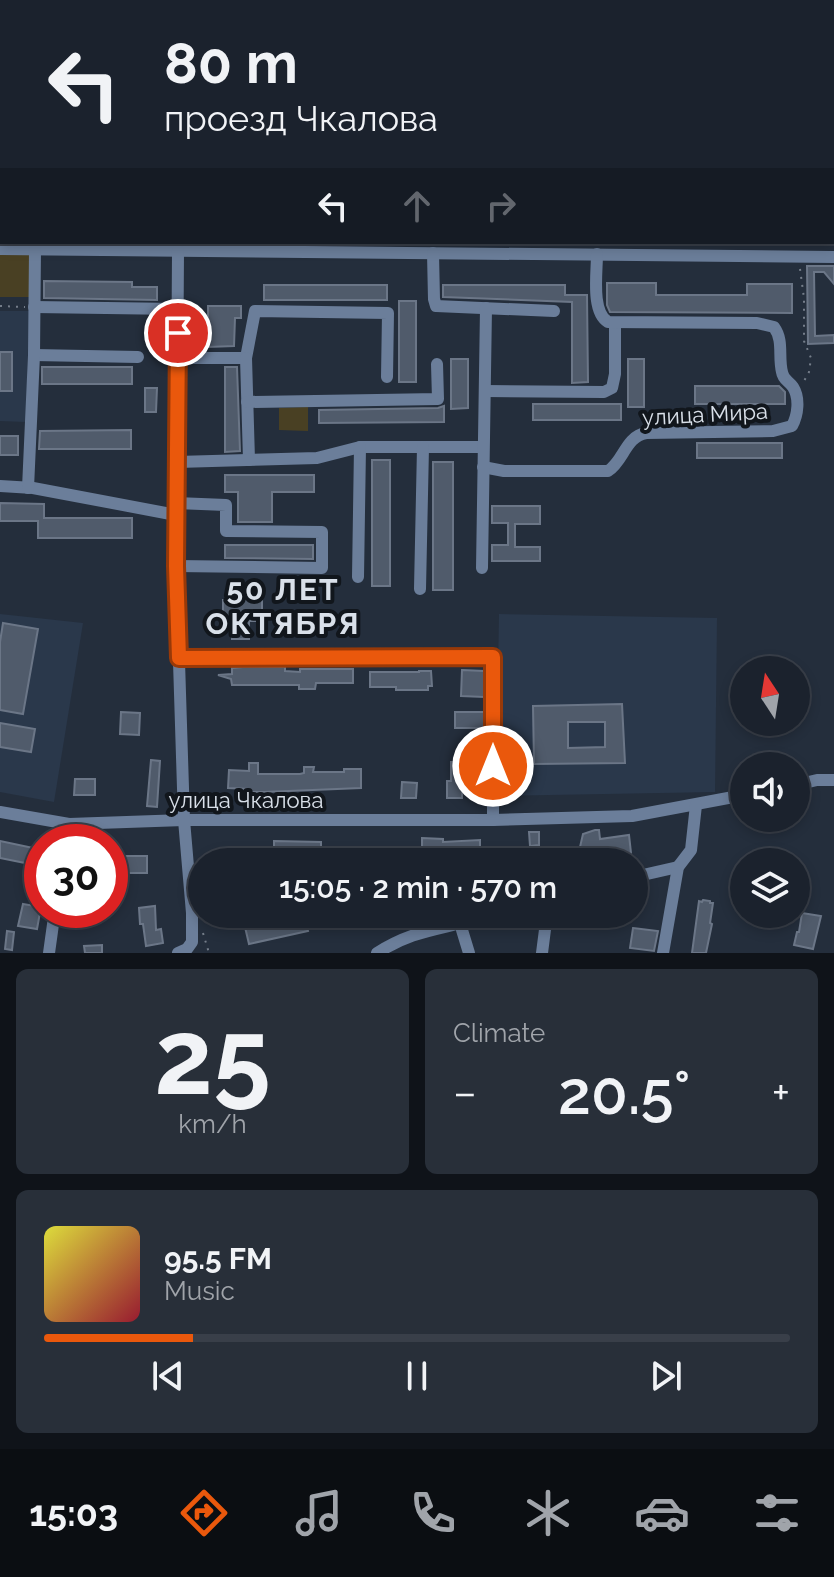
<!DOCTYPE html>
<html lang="en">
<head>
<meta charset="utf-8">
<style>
  :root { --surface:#1b222d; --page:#282f39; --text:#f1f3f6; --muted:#a0a4aa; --line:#393f49; --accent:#ea580c }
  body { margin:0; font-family:Raleway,sans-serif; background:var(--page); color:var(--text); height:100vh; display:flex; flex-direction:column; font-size:30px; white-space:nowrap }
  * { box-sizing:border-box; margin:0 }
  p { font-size:26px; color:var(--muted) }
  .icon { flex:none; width:44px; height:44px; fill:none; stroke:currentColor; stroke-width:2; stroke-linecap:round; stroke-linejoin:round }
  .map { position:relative; height:953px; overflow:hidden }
  .side { display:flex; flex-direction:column; gap:16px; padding:16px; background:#0f1319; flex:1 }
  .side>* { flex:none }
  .top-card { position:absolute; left:0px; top:0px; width:834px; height:244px; box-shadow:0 4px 12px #0003,0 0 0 2px var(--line); background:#1b222d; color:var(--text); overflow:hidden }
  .needle { width:52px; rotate:348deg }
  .buttons { position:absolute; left:730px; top:656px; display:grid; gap:16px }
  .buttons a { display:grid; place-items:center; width:80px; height:80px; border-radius:50%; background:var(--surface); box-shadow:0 4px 12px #0003,0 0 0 2px var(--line); font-size:40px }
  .speed { position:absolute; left:24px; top:824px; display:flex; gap:16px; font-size:40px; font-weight:700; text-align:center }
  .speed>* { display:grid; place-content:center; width:104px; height:104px; border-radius:50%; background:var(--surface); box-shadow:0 4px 12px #0003,0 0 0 2px var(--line); line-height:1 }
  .speed .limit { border:12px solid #d22; background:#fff; color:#111 }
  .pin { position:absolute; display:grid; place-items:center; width:68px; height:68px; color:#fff; margin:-34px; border:4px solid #fff; border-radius:50%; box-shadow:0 2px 8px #0007 }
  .me { position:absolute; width:88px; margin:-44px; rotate:0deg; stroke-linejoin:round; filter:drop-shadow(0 0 6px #0008) }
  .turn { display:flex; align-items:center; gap:28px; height:168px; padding:0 32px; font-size:36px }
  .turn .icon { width:104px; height:104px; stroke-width:2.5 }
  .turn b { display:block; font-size:56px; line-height:68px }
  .lanes { display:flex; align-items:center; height:76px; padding:0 32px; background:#0003; justify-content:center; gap:40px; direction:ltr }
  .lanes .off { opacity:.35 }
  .big { font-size:60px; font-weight:600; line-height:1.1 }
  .side .widget { flex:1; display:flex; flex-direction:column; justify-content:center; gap:12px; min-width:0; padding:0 28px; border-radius:12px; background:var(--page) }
  .side .dial { align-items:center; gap:0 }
  .dial b { font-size:104px; line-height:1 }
  .song { display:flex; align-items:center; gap:24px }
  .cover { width:96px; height:96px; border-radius:12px; background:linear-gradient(135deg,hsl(60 70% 55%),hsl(350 70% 35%)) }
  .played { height:8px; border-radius:4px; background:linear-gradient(90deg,var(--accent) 20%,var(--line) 20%) }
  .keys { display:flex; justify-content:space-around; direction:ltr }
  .heat { display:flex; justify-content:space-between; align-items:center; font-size:44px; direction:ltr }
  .side .tiles { flex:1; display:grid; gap:16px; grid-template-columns:1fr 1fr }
  .widget:last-child { grid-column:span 2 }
  .trip { position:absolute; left:188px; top:848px; width:460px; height:80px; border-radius:40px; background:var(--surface); box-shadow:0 4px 12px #0003,0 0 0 2px var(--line); font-weight:600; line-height:80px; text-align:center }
  .menu { display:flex; height:128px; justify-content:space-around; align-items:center; background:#0b0e12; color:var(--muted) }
  .menu .icon { width:56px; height:56px }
  .menu .active { color:var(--accent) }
  .menu b { font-size:36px; color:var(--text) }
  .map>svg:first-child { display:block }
</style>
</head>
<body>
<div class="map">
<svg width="834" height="953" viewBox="0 0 834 953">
  <rect width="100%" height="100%" fill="#242e3c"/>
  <g fill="#2a384b">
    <path d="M0 311H29L26 422 0 421Z"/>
    <path d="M0 614 83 623 54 802 0 792Z"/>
    <path d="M499 614 717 618 715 792 496 796Z"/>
  </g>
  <g fill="#494023">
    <path d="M0 252H34L33 297H0Z"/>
    <path d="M308 407V431L279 430V408Z"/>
  </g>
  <g fill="#505b6b" stroke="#6b7687" stroke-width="2" fill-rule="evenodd">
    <path d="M807 266H834V284L824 272H814L815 336 834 335V343L808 344Z"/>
    <path d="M44 281 132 282V287H157V300L44 298Z"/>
    <path d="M607 283H656V295H747V284H792V313L610 312 607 305Z"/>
    <rect x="264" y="285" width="123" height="15"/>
    <path d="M443 285H565V295H587L588 382 572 383V302L443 297Z"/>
    <rect x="399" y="301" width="17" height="81"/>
    <path d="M208 306H241V318H235L234 346 208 347Z"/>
    <rect x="0" y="352" width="12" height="39"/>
    <path d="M451 359H468V408L451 409Z"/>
    <rect x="628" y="359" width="16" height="48"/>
    <rect x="42" y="367" width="90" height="17"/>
    <path d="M225 367H237L240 451 225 452Z"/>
    <path d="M695 386H779L785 392V404H695Z"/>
    <path d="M145 388H157L156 412H145Z"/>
    <rect x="533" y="404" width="88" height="16"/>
    <path d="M444 406V422L319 423V410L438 408Z"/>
    <path d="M131 430V449H39L40 431Z"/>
    <rect x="0" y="436" width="18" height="19"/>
    <rect x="697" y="443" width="85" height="15"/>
    <rect x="372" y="460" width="18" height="126"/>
    <rect x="433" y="462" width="20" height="128"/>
    <path d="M225 475H314V492H272V522H238V492H225Z"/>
    <path d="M0 503 44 504V518H132V538H38V521H0Z"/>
    <path d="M492 506H540V524H515V547H540V561H492V545H508V523H492Z"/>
    <path d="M225 545H313V559L225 558Z"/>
    <path d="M223 600H262V621H249V639H232V625H223Z"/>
    <path d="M3 623 38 629 23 714 0 710V642Z"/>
    <path d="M243 667H285V671L300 672V669H353V683H316L315 689H299V685H232L231 679 218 675 232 674V668Z"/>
    <path d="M462 670 484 671V697L461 696Z"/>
    <path d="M419 671H431L432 686H428V690H396V687H370V672H419Z"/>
    <path d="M622 704 625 763 534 764 533 706ZM568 722H605V747L568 748Z"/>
    <path d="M121 712 140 713 139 735 120 734Z"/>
    <rect x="455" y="712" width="29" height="16"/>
    <path d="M0 723 35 729 31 752 0 747Z"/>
    <path d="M151 760 160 761 157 807 147 806Z"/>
    <path d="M451 762H463L462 798H447V781H451Z"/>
    <path d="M249 763H258V774H300L304 773V767H314L313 772H344V769H361V788L264 792H248V789L228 788 229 770 249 771Z"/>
    <path d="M75 779H95V795H74Z"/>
    <path d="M402 782 417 783 416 798H401Z"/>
    <path d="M595 830H599L600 839 629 835 631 853 608 856 607 851 580 854V847L583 834Z"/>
    <path d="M529 832H539V845L530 846Z"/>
    <path d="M422 838 443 839V842L480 840V857L455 858 422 856Z"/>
    <path d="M0 841 38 849 35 865 0 858Z"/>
    <path d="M274 841 321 842V859L274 858Z"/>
    <rect x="112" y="856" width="35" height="17"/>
    <path d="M703 900 710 901V903H713L710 923 712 924 706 953H692L699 901 702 902Z"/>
    <path d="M23 904 41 907 37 929 18 926Z"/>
    <path d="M155 906 156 930 161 929 163 943 146 946 143 924H140L139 908Z"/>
    <path d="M73 910H92V920L74 921Z"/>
    <path d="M802 913 821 916 813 949 794 945 797 932H799Z"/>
    <path d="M304 915 308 931 249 944 245 927Z"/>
    <path d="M633 928 658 931 654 951 630 948Z"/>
    <path d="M7 931 14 932 12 950 5 949Z"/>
    <path d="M102 945V953H85L84 946Z"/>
  </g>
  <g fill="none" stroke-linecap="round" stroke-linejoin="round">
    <g stroke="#757e8a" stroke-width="2" stroke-dasharray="2 6" stroke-linecap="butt">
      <path d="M800 269 804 298V341L811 358 809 372 803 383"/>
      <path d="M0 306 25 307"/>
      <path d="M203 933 209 953"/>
    </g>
    <g stroke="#6b7e9a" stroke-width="12">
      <path d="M0 249 834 257"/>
      <path d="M433 253 434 299 436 306 554 311"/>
      <path d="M34 307 178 309"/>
      <path d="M34 355 138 357"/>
      <path d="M178 358H246L255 311 388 313 387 377"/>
      <path d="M246 358 249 460"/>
      <path d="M485 391 604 392 612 388 615 374V323"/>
      <path d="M247 402 438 399 437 364"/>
      <path d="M177 462 317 458 360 447H483"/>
      <path d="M483 467 504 471H608C624 461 625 437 646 433L773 431 792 426C798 415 800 398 793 387 789 381 783 380 782 372 778 356 784 341 774 327L757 323 608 322C591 312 597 273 597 254"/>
      <path d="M0 486 33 488 176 515"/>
      <path d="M28 488 34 355 35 250"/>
      <path d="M176 566 322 568V532L226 531V505L176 503"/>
      <path d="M482 568 486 308"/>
      <path d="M358 577 360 447"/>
      <path d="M420 589 423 447"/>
      <path d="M179 658 493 657V820"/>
      <path d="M796 785 817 780H834"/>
      <path d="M0 812 69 824 184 820H493L632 816 744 795"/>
      <path d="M66 842 69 824"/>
      <path d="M634 877 678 867"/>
      <path d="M49 953 55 910"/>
      <path d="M178 953 187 949 192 942V913L184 820 176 566 178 251"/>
      <path d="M377 953C407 934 428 931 461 923"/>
      <path d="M469 953 462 930 461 923 480 914"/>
      <path d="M542 953 547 914"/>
      <path d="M663 953 678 867 691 850 696 805"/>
    </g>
  </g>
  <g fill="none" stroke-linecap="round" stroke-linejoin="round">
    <defs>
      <path id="route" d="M178 333 176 566 179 658 493 657V766"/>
    </defs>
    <use href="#route" stroke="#983908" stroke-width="20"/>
    <use href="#route" stroke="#ea580c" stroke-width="14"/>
  </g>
  <g text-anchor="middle" stroke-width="8" stroke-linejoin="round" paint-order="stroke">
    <g font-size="22" fill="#d9e0e9" stroke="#11161c">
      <text transform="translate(705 414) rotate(-3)" y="8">улица Мира</text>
      <text x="246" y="808">улица Чкалова</text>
    </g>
    <g font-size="30" font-weight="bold" letter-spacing="2" fill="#d9e0e9" stroke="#11161c">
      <text x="283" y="600">50 ЛЕТ<tspan x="283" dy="34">ОКТЯБРЯ</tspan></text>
    </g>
  </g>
</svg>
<div class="buttons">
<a><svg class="needle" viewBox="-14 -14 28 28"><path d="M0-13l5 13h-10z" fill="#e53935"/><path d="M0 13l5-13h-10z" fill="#a0a4aa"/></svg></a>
<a><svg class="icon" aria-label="sound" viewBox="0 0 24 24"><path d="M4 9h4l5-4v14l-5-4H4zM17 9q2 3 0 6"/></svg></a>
<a><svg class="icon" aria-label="layers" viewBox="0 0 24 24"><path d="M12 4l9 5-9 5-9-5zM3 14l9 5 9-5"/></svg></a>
</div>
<div class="speed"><div class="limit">30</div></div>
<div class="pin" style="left:178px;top:333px;background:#d93025"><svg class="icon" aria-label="arrive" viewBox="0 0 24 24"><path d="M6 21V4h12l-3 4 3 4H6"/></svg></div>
<svg class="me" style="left:493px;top:766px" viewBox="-20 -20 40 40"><circle r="17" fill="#ea580c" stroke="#fff" stroke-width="3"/><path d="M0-11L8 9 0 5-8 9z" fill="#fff"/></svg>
<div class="trip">15:05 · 2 min · 570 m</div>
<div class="top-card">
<div class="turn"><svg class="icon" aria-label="left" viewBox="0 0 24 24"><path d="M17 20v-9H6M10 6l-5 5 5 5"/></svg><div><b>80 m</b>проезд Чкалова</div></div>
<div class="lanes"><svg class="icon" aria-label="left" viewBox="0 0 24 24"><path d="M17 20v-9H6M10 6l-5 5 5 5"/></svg><svg class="icon off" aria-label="ahead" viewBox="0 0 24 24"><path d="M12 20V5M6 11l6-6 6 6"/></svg><svg class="icon off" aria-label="right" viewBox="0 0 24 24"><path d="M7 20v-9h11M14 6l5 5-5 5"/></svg></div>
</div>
</div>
<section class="side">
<div class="tiles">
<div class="widget dial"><b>25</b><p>km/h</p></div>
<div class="widget"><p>Climate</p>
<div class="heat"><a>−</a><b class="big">20.5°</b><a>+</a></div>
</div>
<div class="widget">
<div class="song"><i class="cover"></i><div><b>95.5 FM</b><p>Music</p></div></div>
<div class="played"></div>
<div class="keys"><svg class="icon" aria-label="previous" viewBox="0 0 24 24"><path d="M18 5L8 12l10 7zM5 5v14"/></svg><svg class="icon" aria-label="pause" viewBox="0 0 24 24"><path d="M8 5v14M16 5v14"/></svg><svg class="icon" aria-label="next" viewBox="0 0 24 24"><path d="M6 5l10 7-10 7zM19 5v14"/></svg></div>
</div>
</div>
</section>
<nav class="menu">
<b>15:03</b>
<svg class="icon active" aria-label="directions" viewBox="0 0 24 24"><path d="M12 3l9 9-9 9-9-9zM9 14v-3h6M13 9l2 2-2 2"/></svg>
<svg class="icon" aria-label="music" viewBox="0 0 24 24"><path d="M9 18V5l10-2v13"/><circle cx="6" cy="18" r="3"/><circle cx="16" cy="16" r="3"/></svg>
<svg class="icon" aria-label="phone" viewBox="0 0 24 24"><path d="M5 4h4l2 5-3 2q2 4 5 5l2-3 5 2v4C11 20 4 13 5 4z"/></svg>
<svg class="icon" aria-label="climate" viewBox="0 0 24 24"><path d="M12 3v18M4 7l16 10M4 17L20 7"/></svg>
<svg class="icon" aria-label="car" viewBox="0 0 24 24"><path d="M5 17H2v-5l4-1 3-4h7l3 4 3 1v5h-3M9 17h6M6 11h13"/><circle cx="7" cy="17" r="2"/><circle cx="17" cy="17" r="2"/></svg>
<svg class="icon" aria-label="filters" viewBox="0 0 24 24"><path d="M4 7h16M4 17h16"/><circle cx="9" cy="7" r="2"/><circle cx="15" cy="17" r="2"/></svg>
</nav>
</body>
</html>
